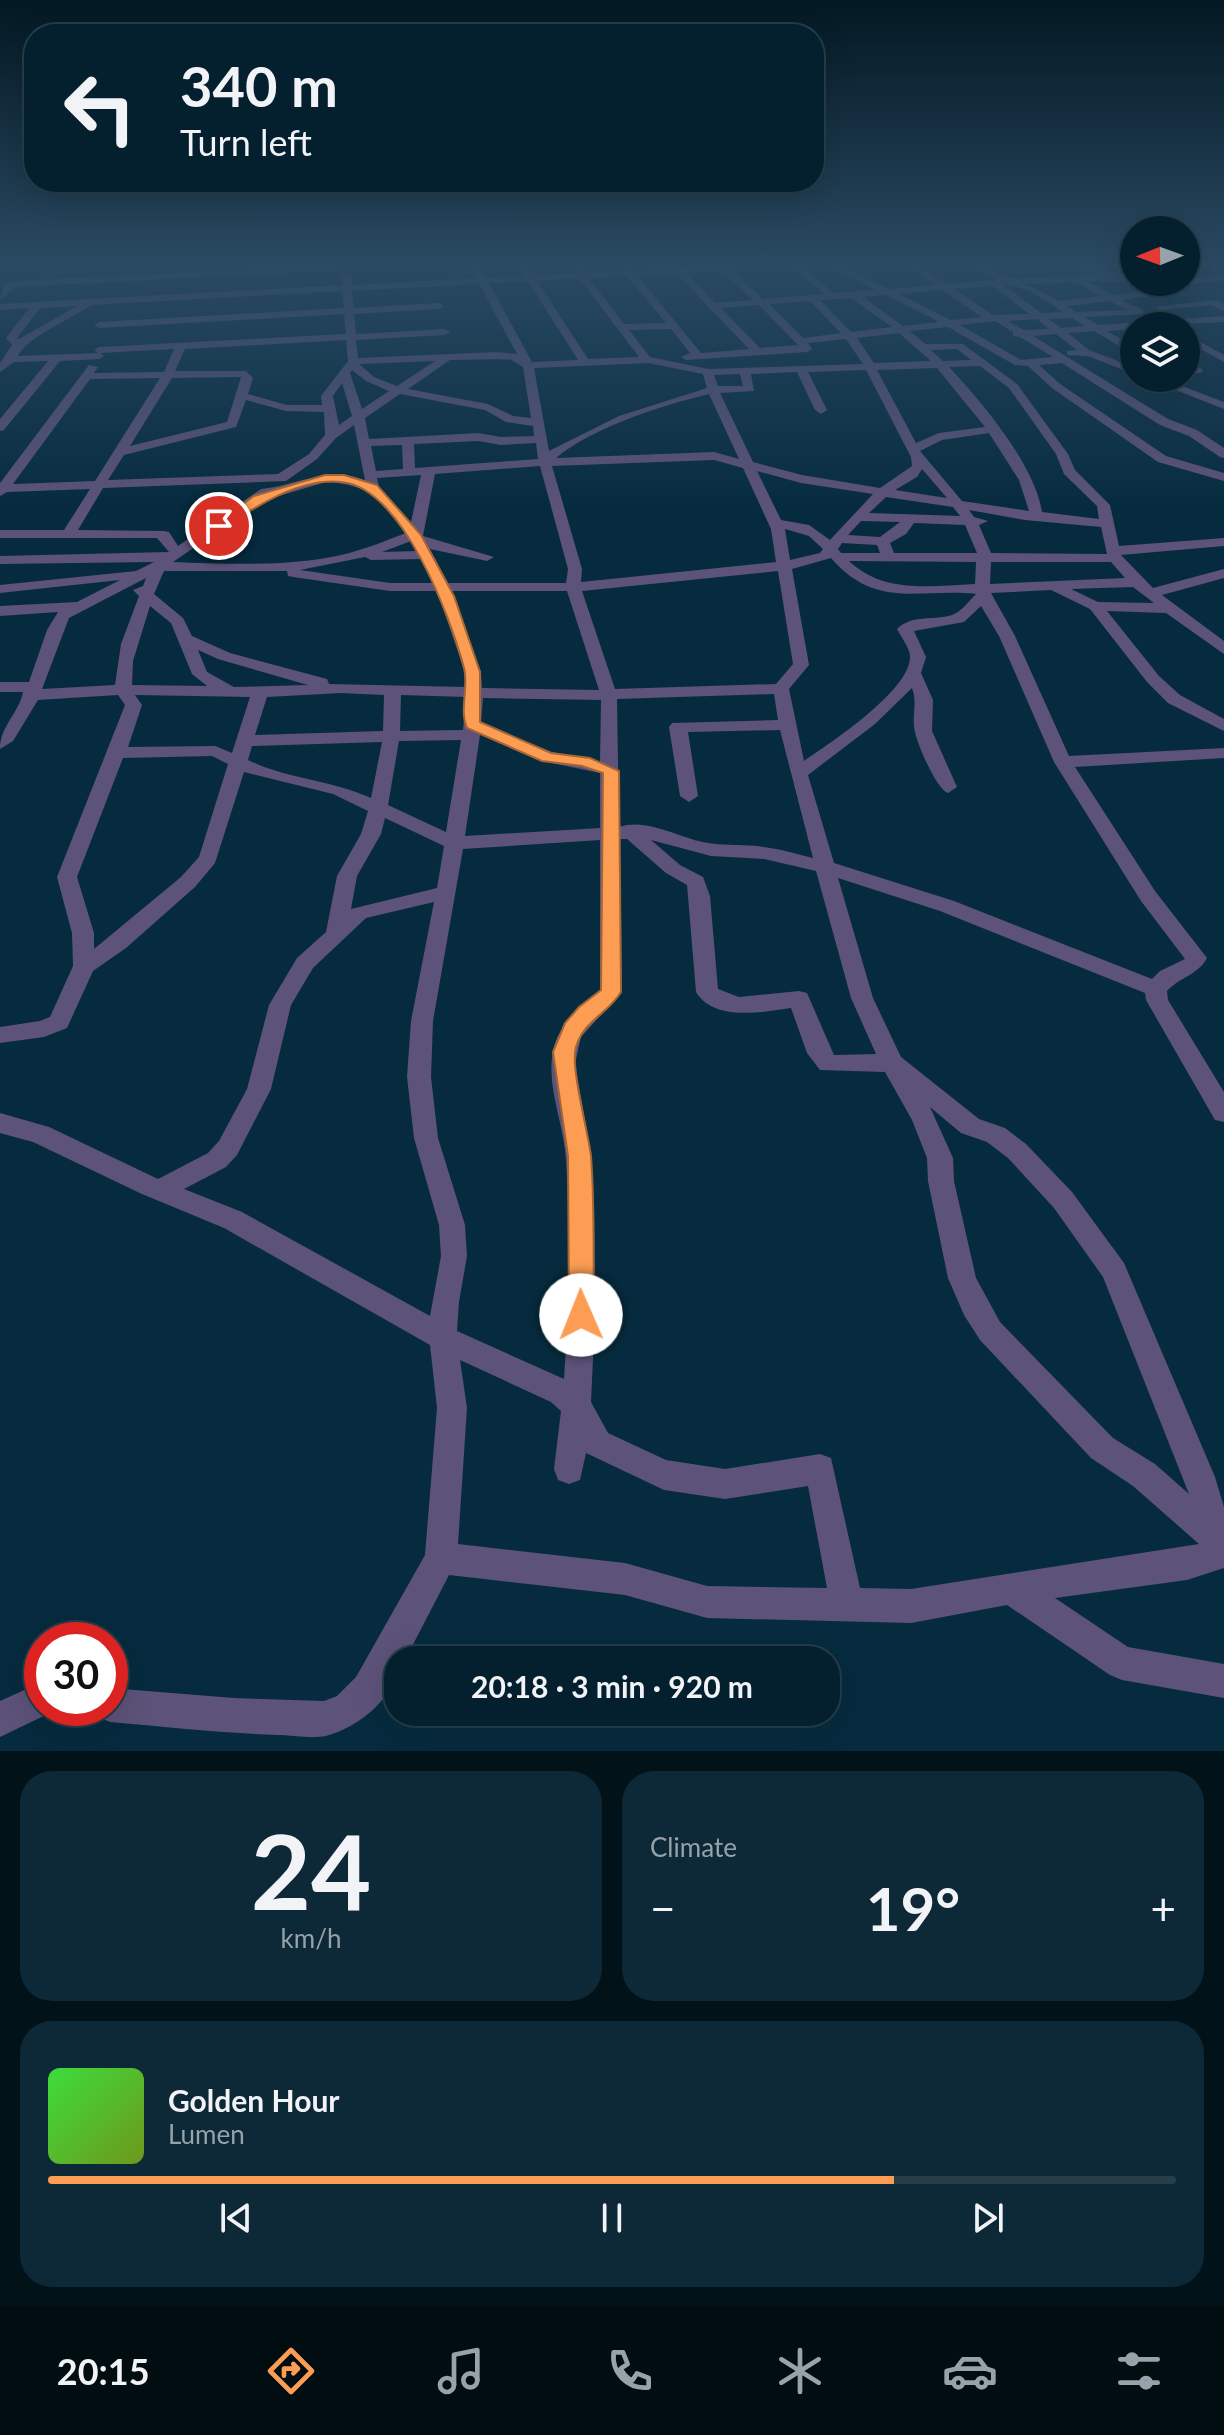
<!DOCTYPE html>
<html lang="en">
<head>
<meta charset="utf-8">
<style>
  :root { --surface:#04202e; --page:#0d2836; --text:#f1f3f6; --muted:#97a3aa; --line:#253e4a; --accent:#fc9d53 }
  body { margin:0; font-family:Lato,sans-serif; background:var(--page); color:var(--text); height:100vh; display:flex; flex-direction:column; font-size:30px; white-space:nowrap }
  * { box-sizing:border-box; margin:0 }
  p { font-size:26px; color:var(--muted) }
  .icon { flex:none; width:44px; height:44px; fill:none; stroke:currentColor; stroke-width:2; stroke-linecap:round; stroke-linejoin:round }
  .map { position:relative; height:1751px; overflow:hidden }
  .details { display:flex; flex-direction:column; gap:20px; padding:20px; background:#021219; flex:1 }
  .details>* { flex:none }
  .hud { position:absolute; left:24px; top:24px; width:800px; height:168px; border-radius:32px; box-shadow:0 8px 32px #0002,0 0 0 2px var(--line); background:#04202e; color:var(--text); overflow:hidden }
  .needle { width:52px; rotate:269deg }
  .controls { position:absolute; left:1120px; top:216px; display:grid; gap:16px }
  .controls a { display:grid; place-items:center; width:80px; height:80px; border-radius:50%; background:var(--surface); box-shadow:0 8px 32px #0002,0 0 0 2px var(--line); font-size:40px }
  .speed { position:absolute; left:24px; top:1622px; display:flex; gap:16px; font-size:40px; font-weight:700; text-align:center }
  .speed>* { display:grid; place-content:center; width:104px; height:104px; border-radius:50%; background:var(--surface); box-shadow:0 8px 32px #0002,0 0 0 2px var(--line); line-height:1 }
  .speed .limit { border:12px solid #d22; background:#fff; color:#111 }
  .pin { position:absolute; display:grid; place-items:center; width:68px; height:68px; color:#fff; margin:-34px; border:4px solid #fff; border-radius:50%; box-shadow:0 2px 8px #0007 }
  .me { position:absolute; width:88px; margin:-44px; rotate:359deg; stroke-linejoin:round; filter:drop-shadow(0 0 6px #0008) }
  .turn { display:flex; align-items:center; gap:28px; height:168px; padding:0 24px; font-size:36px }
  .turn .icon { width:104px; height:104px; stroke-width:2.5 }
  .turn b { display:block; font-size:56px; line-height:68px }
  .big { font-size:60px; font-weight:700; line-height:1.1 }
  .details .tile { flex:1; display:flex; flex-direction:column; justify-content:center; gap:12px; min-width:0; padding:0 28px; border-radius:32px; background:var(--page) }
  .details .dial { align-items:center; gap:0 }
  .dial b { font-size:104px; line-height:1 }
  .song { display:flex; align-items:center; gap:24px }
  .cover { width:96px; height:96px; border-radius:12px; background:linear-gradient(135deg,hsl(120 70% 55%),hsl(80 70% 35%)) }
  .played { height:8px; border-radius:4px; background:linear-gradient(90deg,var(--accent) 75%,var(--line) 75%) }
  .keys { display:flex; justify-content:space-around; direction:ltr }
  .heat { display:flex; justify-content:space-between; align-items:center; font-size:44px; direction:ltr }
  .details .tiles { flex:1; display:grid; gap:20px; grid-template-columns:1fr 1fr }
  .tile:last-child { grid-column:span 2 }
  .trip { position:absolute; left:384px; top:1646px; width:456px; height:80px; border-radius:32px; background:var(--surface); box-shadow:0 8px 32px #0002,0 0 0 2px var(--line); font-weight:700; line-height:80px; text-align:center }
  .tabs { display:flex; height:128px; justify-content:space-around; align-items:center; background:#020d12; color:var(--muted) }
  .tabs .icon { width:56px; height:56px }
  .tabs .selected { color:var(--accent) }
  .tabs b { font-size:36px; color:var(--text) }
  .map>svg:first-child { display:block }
</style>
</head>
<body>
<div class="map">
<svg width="1224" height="1751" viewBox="0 0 1224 1751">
  <rect width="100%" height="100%" fill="#062b3e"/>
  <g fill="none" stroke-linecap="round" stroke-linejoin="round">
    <g fill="#5d5279" fill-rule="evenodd">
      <path d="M0 263H19L0 266Z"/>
      <path d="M368 263H418L413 266 15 287 0 301 4 284 15 281Z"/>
      <path d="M469 263H477L486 278 525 276 517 263H525L534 275 575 273 572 269 577 266 585 273 624 271 620 266 625 263 633 270 671 268 668 265 671 263 681 268 717 266 715 263 727 265 835 263 889 289 935 285 904 263H914L946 284 999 280 963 263H974L1014 279 1100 275 1057 263C1081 262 1122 271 1138 282L1087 281 1113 295 1153 290 1157 288 1151 285 1157 282H1186V279L1224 274V280L1173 286 1158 295 1122 300 1143 310V314L1085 317 1098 325 1224 316V322L1134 326V329L1107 331 1134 347 1131 353 1094 331 1068 333 1089 350 1134 367V374L1088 356 1067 355V351L1077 350 1056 334 1033 336 1168 419 1197 430 1224 448V458L1220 457 1189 436 1160 425 1062 363 1039 365 1060 384 1166 456 1224 473V481L1158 462 1052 388 1028 366 1015 365 948 327 910 331 925 344H963L1017 384 1068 454 1075 470 1110 505 1119 546 1224 538V546L1121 555 1153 588 1224 569V578L1162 595 1224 641V654L1166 613 1107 611 1159 676 1180 695 1224 719V731L1168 703 1147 682 1090 609 1051 590 991 593 1015 636 1069 756 1224 748V758L1075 767 1155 891 1207 958C1198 975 1180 977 1167 991L1168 1000 1224 1092V1122L1215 1120 1146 1000 1145 993 940 911 838 878 873 998 901 1057 979 1119 1005 1128 1026 1144 1072 1192 1124 1263 1215 1477 1224 1507V1568L1187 1580 1055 1598 1128 1647 1224 1664V1698L1122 1680 1110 1675 1007 1605 911 1623 707 1618 625 1595 449 1575 405 1660H398C398 1697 359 1727 326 1736 312 1739 292 1735 277 1735 221 1733 166 1727 110 1722L98 1717 94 1708H110V1688L234 1698 324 1701 337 1696 356 1677 425 1555 437 1408 430 1345 224 1228 142 1194 33 1142 0 1133V1113L49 1127 158 1179 208 1153 219 1141 247 1089 269 1005 297 958 326 932 337 876 361 834 368 811 333 794 244 772 215 863 195 887 126 948 93 971 67 1028 44 1037 0 1043V1027L40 1021 50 1017 73 966 72 933 57 877 125 705 118 695 38 700 13 741 0 749C0 726 19 713 23 692H0V682H29L47 630 58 612 0 616V606L77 602 120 580 0 593V585L136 571 154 562 0 564V556L169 552 157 538H0V530H64L90 489 7 492 0 496V483L89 365 98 367 94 373 164 372 174 349 100 353 104 356 99 359 60 361 4 430 0 431V419L48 361 14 362 0 372V363L12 345 6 338 29 308 0 310V304L342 285V277L347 274 352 277V285L477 278ZM826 265 876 290 834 293 802 267ZM792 267 824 294 763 299 732 270ZM722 271 753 300 715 303 686 273ZM676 273 749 349 701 353 637 275ZM627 276 666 323 624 324 589 278ZM579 278 639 357 588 359 537 281ZM528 281 578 360 532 362 489 283ZM1075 282 1101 296 1059 301 1026 284ZM479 284 517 354 496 352 358 358 356 340 445 335 450 332 445 329 356 334 354 314 439 309 444 306 439 303 354 308 352 291ZM1004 285C1025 284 1047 302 1063 312L1041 313ZM993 286 1029 314 993 315 954 289ZM942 290 982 317 951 320 899 294ZM342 291 344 308 99 322 94 325 99 328 344 314 346 334 99 347 94 350 98 353 18 356C26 337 72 319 91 305ZM886 295 934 319 939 322 903 326 863 297ZM851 298 892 327 851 332 820 300ZM810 301 811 302 841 333 803 338 769 304ZM1110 301 1127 310 1076 312 1067 306ZM759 305 798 345 760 348 721 308ZM77 306 19 339 17 338 40 308ZM1072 318 1085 326 1061 328 1049 319ZM1037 319 1049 329 1024 330 1008 321ZM995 321 1013 332V336L1020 337 1053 357 1021 360 960 325ZM671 329 690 353 681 357 686 360 807 352 812 349 808 343 846 339 863 364 708 369 650 357 629 330ZM899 333 931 361 874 363 857 338ZM346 340 348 361 321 396 322 405H287L248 394 253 378 246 371H175L185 349ZM957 349 971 360 943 361 931 350ZM510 359 523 367 531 418 513 416 488 404 408 389 450 360ZM435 361 397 386 374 377 359 364ZM648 363 703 374 707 388 619 416 549 451 534 368ZM980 366 1009 388 1056 454 1064 474 1097 506 1099 519 1042 512C1035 465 982 402 949 367ZM937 368 985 427 939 433 916 443 877 370ZM352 370 366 381 389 391 362 409 350 373ZM866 370 911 457 912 466 880 488 802 475 753 462 720 393 754 391 751 374 797 372 815 410 821 414 827 410 808 372ZM740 374 743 386H718L714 375ZM241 377 227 422 130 446 172 378ZM160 378 95 481 13 484 90 379ZM342 383 352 416 339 425 333 396ZM400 394 485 410 506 422 533 426 534 436 501 437 478 433 369 439 365 418ZM709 394 739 459 714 452 556 458C593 427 663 405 709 394ZM246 400 286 411 324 412 325 435 309 454 278 474 108 480 124 455 236 427ZM354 425 365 480C330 465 294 486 261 489L178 546 169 532 164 531 78 530 103 488 286 481 317 459 336 438ZM989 433 1019 480 1029 511 962 501 920 451 942 440ZM478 441 501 445 536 443 538 459 415 468 414 444ZM402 445 403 469 376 471 371 446ZM714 460 743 468 771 529 776 562 581 582 582 569 552 466ZM540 466 568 569 566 583H448L430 549 487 561 494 557 423 536 435 474ZM922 469 947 498 895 490 917 477ZM757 471 801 483 873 494 830 540 809 525 781 520ZM421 475 411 522 379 487 377 478ZM326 482C374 485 376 499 406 533 385 541 363 550 341 555 287 567 228 564 173 562L262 501ZM886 497 953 507 960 516 869 513ZM969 510 1025 520 1101 527 1107 554 991 553 979 525 988 521 974 517ZM861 521 900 522 880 537 848 535ZM914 523 965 525 977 553H894L890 543 906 534ZM785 529 809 536 823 549 820 553 790 560ZM411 541 417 551 382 552ZM842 543 877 545 880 553H841L838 549ZM365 557 371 560 422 559 433 583H390L300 570ZM831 558C876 610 919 588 976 594 969 601 961 612 952 615 933 621 912 614 897 629 901 637 910 648 910 657 910 691 830 743 804 761L789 689 809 665 792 569ZM849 561 976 562 975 584C930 586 884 594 849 561ZM991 562H1111L1125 578 990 584ZM164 571H287L288 576 293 577 390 591H437L465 672 466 687 329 684 327 679 230 653 192 636 183 618 154 594ZM778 571 793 664 776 684 615 689 582 591ZM146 578 143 586 133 590 139 596 121 644 115 685 42 689 69 618ZM1133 587 1154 603 1098 602 1071 589ZM452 591H567L599 690 482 688 481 672ZM150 606 171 623 192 674 207 686 132 685 133 661ZM981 606 999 636 1054 762 1141 901 1185 959 1160 971 1152 979 954 901 834 863 808 775 875 724 912 688C918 704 911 716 915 732 917 744 937 790 948 793L957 787 932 731 933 700 921 673 926 657 914 631 964 622ZM198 650 218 659 308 685 234 687 207 672ZM341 693 384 695 383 731 255 735 267 697ZM774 694 778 720 672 723 669 727 680 796 689 802 698 796 688 732 780 730 813 858C797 854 780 849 764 847 746 844 727 846 708 843 681 839 647 817 619 827L617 699ZM135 695 250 697 232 753 215 746 128 747 142 705ZM401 695 466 697 463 730 400 731ZM483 698 601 700 600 762 552 752 481 723ZM480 735 542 761 600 773V828L465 836ZM461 740 446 832 388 805 399 741ZM382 742 371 798C331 780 286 779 248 760L252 746ZM212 756 228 764 199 857 181 877 94 949V933L77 877 123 758ZM385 818 444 846 437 888 351 909 357 876 381 834ZM620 839H627L666 873 687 885 696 992C714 1022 763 1012 791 1008L807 1053 820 1070 885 1072 912 1120 927 1158 928 1181 948 1278 964 1315 980 1340 1091 1458 1133 1486 1199 1544 911 1589 860 1588 831 1458 820 1454 725 1469 666 1460 608 1433 591 1402 595 1315 594 1199 590 1147 575 1064 581 1037 622 992ZM600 840V990C582 1010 558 1023 553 1051 546 1087 564 1124 566 1160 571 1233 569 1306 564 1379L457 1331 459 1302 467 1256 465 1225 438 1138 431 1077 433 1021 463 849ZM651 840 711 856 764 859 816 871 851 998 876 1054 834 1055 807 993 799 991 739 997 718 989 710 896 703 877 680 865ZM434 902 411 1021 407 1077 414 1138 439 1225 441 1256 430 1316 242 1212 184 1189 226 1167 237 1155 271 1089 291 1005 313 968 366 918ZM930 1107 961 1133 987 1142 1008 1158 1054 1208 1103 1277 1189 1494 1155 1464 1113 1438 1000 1322 976 1278 954 1181 953 1158ZM460 1360 551 1402 561 1411 554 1469 558 1480 569 1484 580 1480 586 1453 664 1490 725 1499 808 1486 827 1588 707 1586 625 1563 458 1544 467 1408Z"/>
      <path d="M1215 300 1224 304V311L1211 305 1160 310 1155 307Z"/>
      <path d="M1186 334 1224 355V362L1186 341Z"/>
      <path d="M1198 367 1203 370 1202 372 1186 376V370Z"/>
      <path d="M1145 378H1161L1224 402V409Z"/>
      <path d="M42 1682V1708H56L54 1711 0 1737V1701Z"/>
    </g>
  </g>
  <linearGradient id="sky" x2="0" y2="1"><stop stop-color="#031822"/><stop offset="0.52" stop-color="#2a4a63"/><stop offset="1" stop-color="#2a4a63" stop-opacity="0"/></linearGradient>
  <rect width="1224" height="508" fill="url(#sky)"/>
  <path fill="#fc9d53" stroke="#a46636" stroke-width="2" d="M325 475H344L377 485 421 535 454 596 480 672V722L551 753 590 758 619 771 621 992C608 1014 584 1020 576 1047 570 1067 588 1131 591 1156 595 1208 593 1263 594 1315L590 1323 581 1327 572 1323 569 1315 568 1156 553 1052 565 1023 579 1007 601 990 603 773 582 766 542 761 467 728C459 710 469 687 464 668 450 616 402 487 341 482 300 478 255 506 223 529L213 526 254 496Z"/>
</svg>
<div class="controls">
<a><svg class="needle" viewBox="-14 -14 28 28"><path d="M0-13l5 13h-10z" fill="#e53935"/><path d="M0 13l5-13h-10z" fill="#97a3aa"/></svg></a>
<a><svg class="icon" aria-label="layers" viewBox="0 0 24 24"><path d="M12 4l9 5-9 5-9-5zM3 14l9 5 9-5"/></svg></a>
</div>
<div class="speed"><div class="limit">30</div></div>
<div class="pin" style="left:219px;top:526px;background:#d93025"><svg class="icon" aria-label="arrive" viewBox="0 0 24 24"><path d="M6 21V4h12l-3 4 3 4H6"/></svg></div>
<svg class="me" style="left:581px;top:1315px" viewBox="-20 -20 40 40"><circle r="19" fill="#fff"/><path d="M0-13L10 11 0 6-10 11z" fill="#fc9d53"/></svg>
<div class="trip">20:18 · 3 min · 920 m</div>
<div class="hud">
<div class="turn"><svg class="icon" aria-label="left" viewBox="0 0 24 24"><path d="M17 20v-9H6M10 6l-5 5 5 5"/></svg><div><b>340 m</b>Turn left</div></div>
</div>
</div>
<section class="details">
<div class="tiles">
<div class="tile dial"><b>24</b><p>km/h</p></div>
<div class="tile"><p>Climate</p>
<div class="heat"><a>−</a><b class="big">19°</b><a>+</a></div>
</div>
<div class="tile">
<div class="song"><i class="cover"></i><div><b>Golden Hour</b><p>Lumen</p></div></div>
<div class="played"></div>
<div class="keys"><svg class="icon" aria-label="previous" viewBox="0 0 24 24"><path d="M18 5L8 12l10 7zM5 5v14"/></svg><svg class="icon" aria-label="pause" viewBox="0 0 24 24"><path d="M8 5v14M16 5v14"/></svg><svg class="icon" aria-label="next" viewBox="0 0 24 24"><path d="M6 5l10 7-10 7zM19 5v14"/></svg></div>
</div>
</div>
</section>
<nav class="tabs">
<b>20:15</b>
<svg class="icon selected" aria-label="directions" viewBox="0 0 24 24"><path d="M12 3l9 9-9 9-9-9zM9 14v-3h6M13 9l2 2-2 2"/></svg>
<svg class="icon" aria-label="music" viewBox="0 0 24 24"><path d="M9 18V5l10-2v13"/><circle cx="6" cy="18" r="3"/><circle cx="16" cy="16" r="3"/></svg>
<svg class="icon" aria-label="phone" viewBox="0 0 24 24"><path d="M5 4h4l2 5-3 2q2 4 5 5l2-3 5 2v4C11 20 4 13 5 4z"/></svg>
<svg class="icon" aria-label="climate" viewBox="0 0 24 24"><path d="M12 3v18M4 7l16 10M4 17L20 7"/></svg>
<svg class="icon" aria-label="car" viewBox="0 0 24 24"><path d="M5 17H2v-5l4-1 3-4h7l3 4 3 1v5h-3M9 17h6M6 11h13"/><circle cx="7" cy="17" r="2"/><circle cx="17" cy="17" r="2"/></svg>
<svg class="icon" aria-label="filters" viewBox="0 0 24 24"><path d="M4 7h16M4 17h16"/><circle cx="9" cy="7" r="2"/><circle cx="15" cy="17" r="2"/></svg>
</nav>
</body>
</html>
